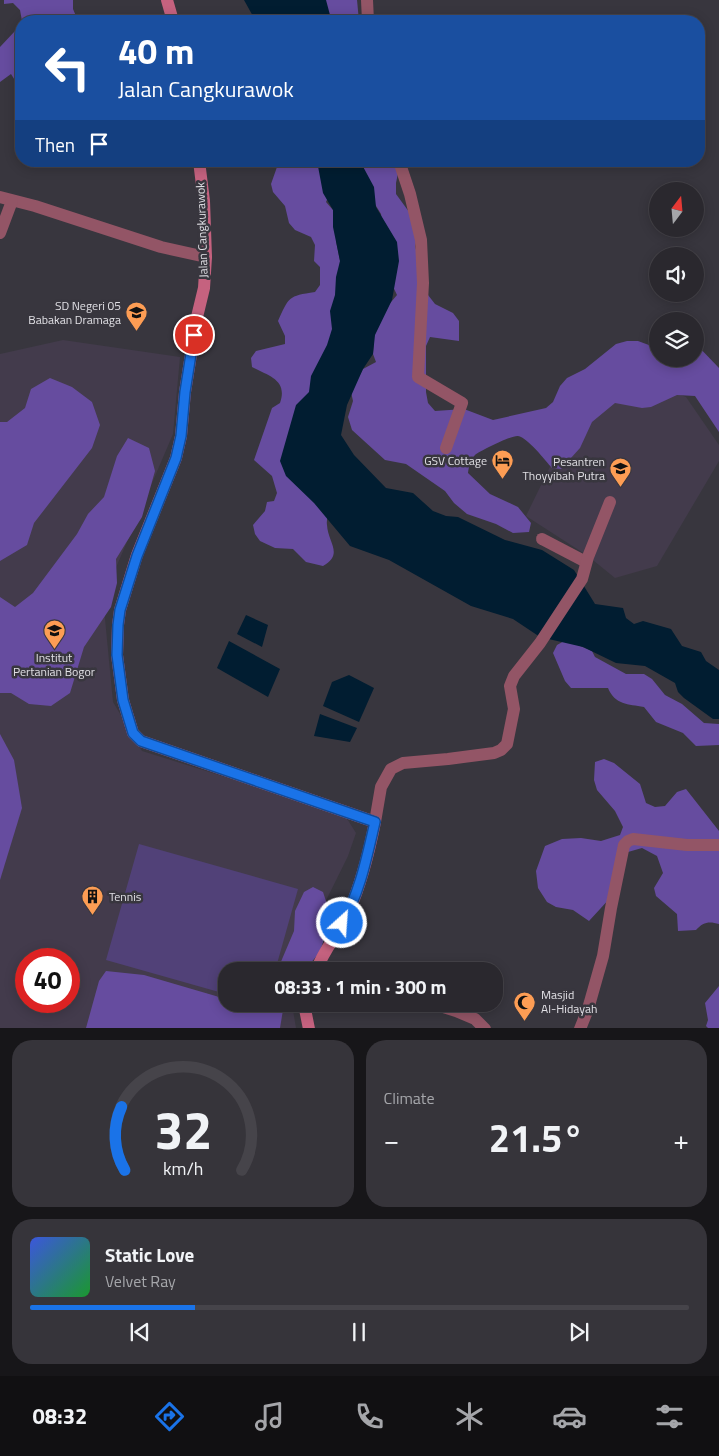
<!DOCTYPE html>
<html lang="en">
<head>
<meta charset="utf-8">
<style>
  :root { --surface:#2a282e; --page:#36343a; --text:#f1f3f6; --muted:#a5a6aa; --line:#46444a; --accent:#1a73e8 }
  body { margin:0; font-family:"Titillium Web",sans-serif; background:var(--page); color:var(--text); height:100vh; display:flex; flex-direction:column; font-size:19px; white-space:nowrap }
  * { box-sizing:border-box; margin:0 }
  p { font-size:16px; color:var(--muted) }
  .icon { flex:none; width:28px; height:28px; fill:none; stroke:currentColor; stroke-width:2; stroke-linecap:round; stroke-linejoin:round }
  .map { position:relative; height:1028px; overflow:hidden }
  .panel { display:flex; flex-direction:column; gap:12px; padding:12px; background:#171619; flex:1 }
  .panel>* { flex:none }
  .hud { position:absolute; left:15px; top:15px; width:690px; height:152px; border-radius:20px; box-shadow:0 2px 12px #0003,0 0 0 1px var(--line); background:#1a4fa0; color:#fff; overflow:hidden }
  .needle { width:32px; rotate:16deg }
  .fabs { position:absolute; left:649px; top:182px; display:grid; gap:10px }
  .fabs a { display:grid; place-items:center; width:55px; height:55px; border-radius:50%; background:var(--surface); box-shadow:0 2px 12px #0003,0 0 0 1px var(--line); font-size:25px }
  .speed { position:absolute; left:15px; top:948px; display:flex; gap:10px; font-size:25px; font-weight:700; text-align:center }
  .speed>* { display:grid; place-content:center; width:65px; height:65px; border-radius:50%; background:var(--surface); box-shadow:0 2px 12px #0003,0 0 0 1px var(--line); line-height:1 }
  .speed .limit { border:8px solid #d22; background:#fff; color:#111 }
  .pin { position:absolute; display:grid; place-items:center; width:42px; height:42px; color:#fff; margin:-21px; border:2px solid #fff; border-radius:50%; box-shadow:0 1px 5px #0007 }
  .me { position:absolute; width:55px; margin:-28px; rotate:26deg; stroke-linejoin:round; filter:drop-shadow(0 0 4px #0008) }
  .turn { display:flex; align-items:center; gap:18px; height:105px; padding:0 20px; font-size:22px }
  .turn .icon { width:65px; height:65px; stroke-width:2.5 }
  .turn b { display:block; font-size:35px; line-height:42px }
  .then { display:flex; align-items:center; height:48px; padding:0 20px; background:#0003; gap:10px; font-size:19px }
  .big { font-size:38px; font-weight:700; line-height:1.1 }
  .panel .card { flex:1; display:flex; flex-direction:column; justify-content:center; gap:8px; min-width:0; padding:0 18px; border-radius:20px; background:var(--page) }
  .panel .dial { align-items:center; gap:0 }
  .dial svg { height:130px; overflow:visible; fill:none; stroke:var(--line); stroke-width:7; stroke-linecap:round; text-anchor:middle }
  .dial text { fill:var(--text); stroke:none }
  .song { display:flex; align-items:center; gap:15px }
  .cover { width:60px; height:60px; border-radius:8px; background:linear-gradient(135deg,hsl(230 70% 55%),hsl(130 70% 35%)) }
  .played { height:5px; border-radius:2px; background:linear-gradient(90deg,var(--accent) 25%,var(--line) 25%) }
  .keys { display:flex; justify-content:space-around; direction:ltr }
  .heat { display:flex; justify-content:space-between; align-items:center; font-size:28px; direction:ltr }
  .panel .tiles { flex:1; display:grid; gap:12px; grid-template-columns:1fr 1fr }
  .card:last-child { grid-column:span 2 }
  .trip { position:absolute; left:218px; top:962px; width:285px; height:50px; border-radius:20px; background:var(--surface); box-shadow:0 2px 12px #0003,0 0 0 1px var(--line); font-weight:700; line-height:50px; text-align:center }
  .tabs { display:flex; height:80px; justify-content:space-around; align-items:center; background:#111012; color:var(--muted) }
  .tabs .icon { width:35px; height:35px }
  .tabs .active { color:var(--accent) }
  .tabs b { font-size:22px; color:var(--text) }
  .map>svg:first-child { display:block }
</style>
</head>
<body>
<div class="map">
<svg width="719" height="1029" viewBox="0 0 719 1029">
  <rect width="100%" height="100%" fill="#38363e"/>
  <g fill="#433b4c" fill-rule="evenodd">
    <path d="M63 340 180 357 173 434 103 598 113 702 142 751 344 814 356 833 348 856 306 941 294 971H226V1004H292L296 1028H0V354ZM26 959H69V1001H26Z"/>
    <path d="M637 379 686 397 719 445V461L657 566 615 578 588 556 526 516 563 440Z"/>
  </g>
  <path fill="#514178" d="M139 844 298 889 275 971H226V994L106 960Z"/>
  <g fill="#664c9f">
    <path d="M4 0H73V9L78 21H22L20 10 13 3 4 4Z"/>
    <path d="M319 0H357L359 21H326Z"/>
    <path d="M21 30V85L16 82 11 74 0 82V47L15 31Z"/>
    <path d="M272 161H322L330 193 326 202 333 210 338 222 336 241 340 261 331 506C329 511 326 519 327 525 328 543 344 554 323 566L306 562 293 549 275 548 260 541 255 534 253 525 265 511 267 502 274 501 277 493 272 476 254 460 272 408 280 403C288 380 269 376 252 367L251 358 256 351 285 344V336L278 321C289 297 288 296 315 292L320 285V267L314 261 315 245 311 237 295 230 289 223 285 206 273 192 271 184 277 167Z"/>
    <path d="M355 161H394L398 173 396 183V194L420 227 415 246 428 295 435 304 453 313 459 321V341L430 337 426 346V392L428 403 435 411 464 409 493 420 546 408 553 402 560 386 567 378 585 369 616 344 627 341H638L657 348 658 359H695V343L719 368V432L695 396 677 395 651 407 642 408 615 403 592 422 580 448 561 469 552 468C545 460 528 438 518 436 512 435 480 451 475 455 470 460 469 466 468 473L490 494 518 507 531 523 529 532 513 533 496 524 467 514 454 503 445 491 406 464 385 460 352 430 348 417 353 401 351 392 363 369 376 362 373 354 375 321 397 295 389 278 381 214 365 188Z"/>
    <path d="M50 378 72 387 92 402 100 425 92 448 34 523 27 545 0 561V422H7L25 408 31 389Z"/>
    <path d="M128 438 149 448 155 471 142 517 116 559 117 583 111 607 84 647 70 693 51 706 29 704 11 693H0V597L15 607 33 593 77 534 88 514 104 497 117 456Z"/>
    <path d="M566 640 592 651 595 657 626 674H644L652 679 665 695 682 704 704 723 719 724V745L696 746 683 733 656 722 644 707C628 704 615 705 608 688H571L565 681 553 653 557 645Z"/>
    <path d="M0 734 14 760 22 808 0 880Z"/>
    <path d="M604 759 614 763 640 784 646 803 655 807 665 806 677 792 686 789 719 831V924C709 921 703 922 696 930L678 931 677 914 656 896 654 888 663 873 657 856 642 848 628 852 611 897 589 921 573 910 556 907 547 902 538 888 536 871 545 846 562 839 581 838 601 841 620 835 623 827 615 811 597 790 594 780 595 762Z"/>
    <path d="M313 887 323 892 331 916 320 952 304 971H277L294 931 295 911 304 892Z"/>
    <path d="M106 971 144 975 226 999V1004H244L261 1009 263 1004H284L280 1028H86L99 981Z"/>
    <path d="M719 986V1028H708L706 1026 708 1020 705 1003Z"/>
  </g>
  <g fill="#011d31">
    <path d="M244 0H326L330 15 331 21H255L254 18Z"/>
    <path d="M317 161H360L374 187 376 207 397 242 399 261 392 300 375 335 373 354 363 369 347 405 341 435 354 455 386 488 413 493 433 511 446 516 458 517 505 540 542 550 574 570 595 604 623 608 626 618 634 624 643 621 671 629 682 646 701 652 706 661 719 670V719H713L684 698 678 692 675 683 645 666 616 663 583 647 540 637 513 619 471 606 389 560 350 546 314 503 286 476 280 461 296 405 309 392 311 376 327 345 332 329 330 311 335 295 336 277 340 261 333 227V210L323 193Z"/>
    <path d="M246 615 268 625 262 647 237 634Z"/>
    <path d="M229 641 280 669 268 697 217 668Z"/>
    <path d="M349 675 374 688 359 722 323 706 332 682Z"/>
    <path d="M320 714 357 728 350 742 314 736Z"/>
  </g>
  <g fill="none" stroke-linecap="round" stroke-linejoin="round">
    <g stroke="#935566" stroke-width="12">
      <path d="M367 0 368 21"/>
      <path d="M399 161 410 194 421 240 423 283 418 377 462 403 446 448"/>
      <path d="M0 197 35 206 161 247 206 257"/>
      <path d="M0 233 12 201"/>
      <path d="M542 539 586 562"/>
      <path d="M375 822 381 787 391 769 403 763 448 759 494 753 501 750 507 744 514 709 510 686 514 676 540 643 582 579 588 557 610 502"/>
      <path d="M317 969 339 971"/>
      <path d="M434 1004 456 1011 475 1019 485 1029"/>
      <path d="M580 1029 588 1009 603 956 611 908 624 845 628 841 633 839 687 845H719"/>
    </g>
    <g stroke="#c5627f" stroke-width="12">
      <path d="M167 0 173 21"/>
      <path d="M199 161 204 201 206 257 204 288 197 317 185 392 181 436 176 458 137 555 120 610 118 625 117 655 123 700 133 733 141 741 375 822C369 852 362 882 349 911 340 932 324 949 316 971"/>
      <path d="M306 1004 305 1009 309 1029"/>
    </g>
  </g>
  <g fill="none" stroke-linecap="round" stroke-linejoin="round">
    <defs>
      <path id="route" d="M194 335 185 392 181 436 176 458 137 556 120 610 118 625 117 655 123 700 133 733 141 741 375 822C367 856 360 893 342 923"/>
    </defs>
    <use href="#route" stroke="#114b97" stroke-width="12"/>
    <use href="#route" stroke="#1a73e8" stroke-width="9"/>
  </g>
  <defs>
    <symbol id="school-pin" viewBox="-11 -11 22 30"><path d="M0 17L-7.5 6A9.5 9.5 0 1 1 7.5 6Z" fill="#fd9d54" stroke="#38363e"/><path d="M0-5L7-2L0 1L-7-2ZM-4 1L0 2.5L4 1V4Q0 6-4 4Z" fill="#111"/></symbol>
    <symbol id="hotel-pin" viewBox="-11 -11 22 30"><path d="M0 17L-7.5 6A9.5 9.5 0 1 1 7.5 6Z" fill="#fd9d54" stroke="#38363e"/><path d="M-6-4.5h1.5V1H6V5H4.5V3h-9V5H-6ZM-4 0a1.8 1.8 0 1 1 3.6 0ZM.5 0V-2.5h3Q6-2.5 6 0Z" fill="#111"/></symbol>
    <symbol id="university-pin" viewBox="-11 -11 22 30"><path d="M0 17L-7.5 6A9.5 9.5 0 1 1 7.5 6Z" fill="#fd9d54" stroke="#38363e"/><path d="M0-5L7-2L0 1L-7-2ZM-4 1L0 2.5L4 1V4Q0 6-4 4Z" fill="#111"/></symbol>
    <symbol id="building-pin" viewBox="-11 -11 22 30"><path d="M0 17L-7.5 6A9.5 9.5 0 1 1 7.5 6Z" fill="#fd9d54" stroke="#38363e"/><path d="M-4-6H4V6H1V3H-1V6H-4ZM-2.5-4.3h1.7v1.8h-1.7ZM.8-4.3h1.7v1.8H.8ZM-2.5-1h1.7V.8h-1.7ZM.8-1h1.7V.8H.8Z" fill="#111"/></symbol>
    <symbol id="mosque-pin" viewBox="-11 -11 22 30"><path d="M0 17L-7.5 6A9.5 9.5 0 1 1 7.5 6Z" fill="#fd9d54" stroke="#38363e"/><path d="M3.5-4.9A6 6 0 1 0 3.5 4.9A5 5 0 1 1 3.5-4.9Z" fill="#111"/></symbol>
  </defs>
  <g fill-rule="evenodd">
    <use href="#school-pin" x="124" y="300" width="25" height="34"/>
    <use href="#hotel-pin" x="490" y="448" width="25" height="34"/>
    <use href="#school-pin" x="608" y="456" width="25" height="34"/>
    <use href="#university-pin" x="42" y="618" width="25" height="34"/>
    <use href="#building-pin" x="80" y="884" width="25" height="34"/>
    <use href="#mosque-pin" x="512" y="990" width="25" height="34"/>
  </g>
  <g text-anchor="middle" stroke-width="5" stroke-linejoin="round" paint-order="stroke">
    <g font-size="12" fill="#e1e0e5" stroke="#38363e">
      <text transform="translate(202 230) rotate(-92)" y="4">Jalan Cangkurawok</text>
    </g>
    <g font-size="12" fill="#e1e0e5" stroke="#38363e" text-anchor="end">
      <text x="121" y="310">SD Negeri 05<tspan x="121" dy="14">Babakan Dramaga</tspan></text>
      <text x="487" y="465">GSV Cottage</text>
      <text x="605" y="466">Pesantren<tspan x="605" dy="14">Thoyyibah Putra</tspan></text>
      <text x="54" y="662" text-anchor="middle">Institut<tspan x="54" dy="14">Pertanian Bogor</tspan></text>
      <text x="109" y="901" text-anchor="start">Tennis</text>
      <text x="541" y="999" text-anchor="start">Masjid<tspan x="541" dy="14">Al-Hidayah</tspan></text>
    </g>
  </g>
</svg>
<div class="fabs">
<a><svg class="needle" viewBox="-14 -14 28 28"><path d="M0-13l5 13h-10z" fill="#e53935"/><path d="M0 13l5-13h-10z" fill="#a5a6aa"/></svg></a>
<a><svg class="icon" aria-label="sound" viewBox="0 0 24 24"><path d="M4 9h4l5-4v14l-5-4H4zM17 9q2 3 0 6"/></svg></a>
<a><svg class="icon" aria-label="layers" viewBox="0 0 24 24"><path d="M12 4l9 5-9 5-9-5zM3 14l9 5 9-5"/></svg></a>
</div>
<div class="speed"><div class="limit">40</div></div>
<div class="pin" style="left:194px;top:335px;background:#d93025"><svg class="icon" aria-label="arrive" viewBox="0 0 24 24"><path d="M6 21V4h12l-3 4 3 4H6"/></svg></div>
<svg class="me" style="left:342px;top:923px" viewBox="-20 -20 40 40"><circle r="17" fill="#1a73e8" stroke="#fff" stroke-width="3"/><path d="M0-11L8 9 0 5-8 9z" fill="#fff"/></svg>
<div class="trip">08:33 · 1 min · 300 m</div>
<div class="hud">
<div class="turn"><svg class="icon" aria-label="left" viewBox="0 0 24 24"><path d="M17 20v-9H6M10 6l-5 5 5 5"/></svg><div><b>40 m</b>Jalan Cangkurawok</div></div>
<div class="then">Then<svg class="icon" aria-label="arrive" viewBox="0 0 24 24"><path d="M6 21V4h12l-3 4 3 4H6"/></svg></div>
</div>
</div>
<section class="panel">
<div class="tiles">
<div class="card dial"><svg viewBox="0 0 100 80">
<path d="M14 69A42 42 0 1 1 86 69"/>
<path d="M14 69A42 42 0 0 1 12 30" stroke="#1a73e8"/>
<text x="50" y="56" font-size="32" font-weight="700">32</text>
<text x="50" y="72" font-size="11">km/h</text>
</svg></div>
<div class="card"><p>Climate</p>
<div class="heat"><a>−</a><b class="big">21.5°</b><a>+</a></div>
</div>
<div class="card">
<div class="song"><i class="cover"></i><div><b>Static Love</b><p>Velvet Ray</p></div></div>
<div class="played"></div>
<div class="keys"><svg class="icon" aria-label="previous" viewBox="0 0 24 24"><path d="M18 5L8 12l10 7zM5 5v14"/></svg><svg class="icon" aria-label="pause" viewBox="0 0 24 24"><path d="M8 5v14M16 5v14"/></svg><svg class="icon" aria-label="next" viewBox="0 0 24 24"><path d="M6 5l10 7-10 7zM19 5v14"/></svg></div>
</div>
</div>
</section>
<nav class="tabs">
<b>08:32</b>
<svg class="icon active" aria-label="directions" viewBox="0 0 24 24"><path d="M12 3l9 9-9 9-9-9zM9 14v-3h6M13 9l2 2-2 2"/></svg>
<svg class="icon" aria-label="music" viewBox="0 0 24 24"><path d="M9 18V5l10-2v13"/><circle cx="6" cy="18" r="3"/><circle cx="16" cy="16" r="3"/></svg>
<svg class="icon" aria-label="phone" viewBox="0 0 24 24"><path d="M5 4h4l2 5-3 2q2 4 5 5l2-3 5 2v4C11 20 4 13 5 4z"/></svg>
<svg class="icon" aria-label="climate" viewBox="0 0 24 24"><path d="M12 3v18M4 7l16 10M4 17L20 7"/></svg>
<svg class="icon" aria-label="car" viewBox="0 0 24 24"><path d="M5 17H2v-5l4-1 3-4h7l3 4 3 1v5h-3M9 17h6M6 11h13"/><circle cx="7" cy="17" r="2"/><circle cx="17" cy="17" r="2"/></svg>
<svg class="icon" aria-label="filters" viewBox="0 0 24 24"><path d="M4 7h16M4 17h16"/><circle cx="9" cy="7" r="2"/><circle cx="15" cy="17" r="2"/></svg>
</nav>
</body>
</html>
